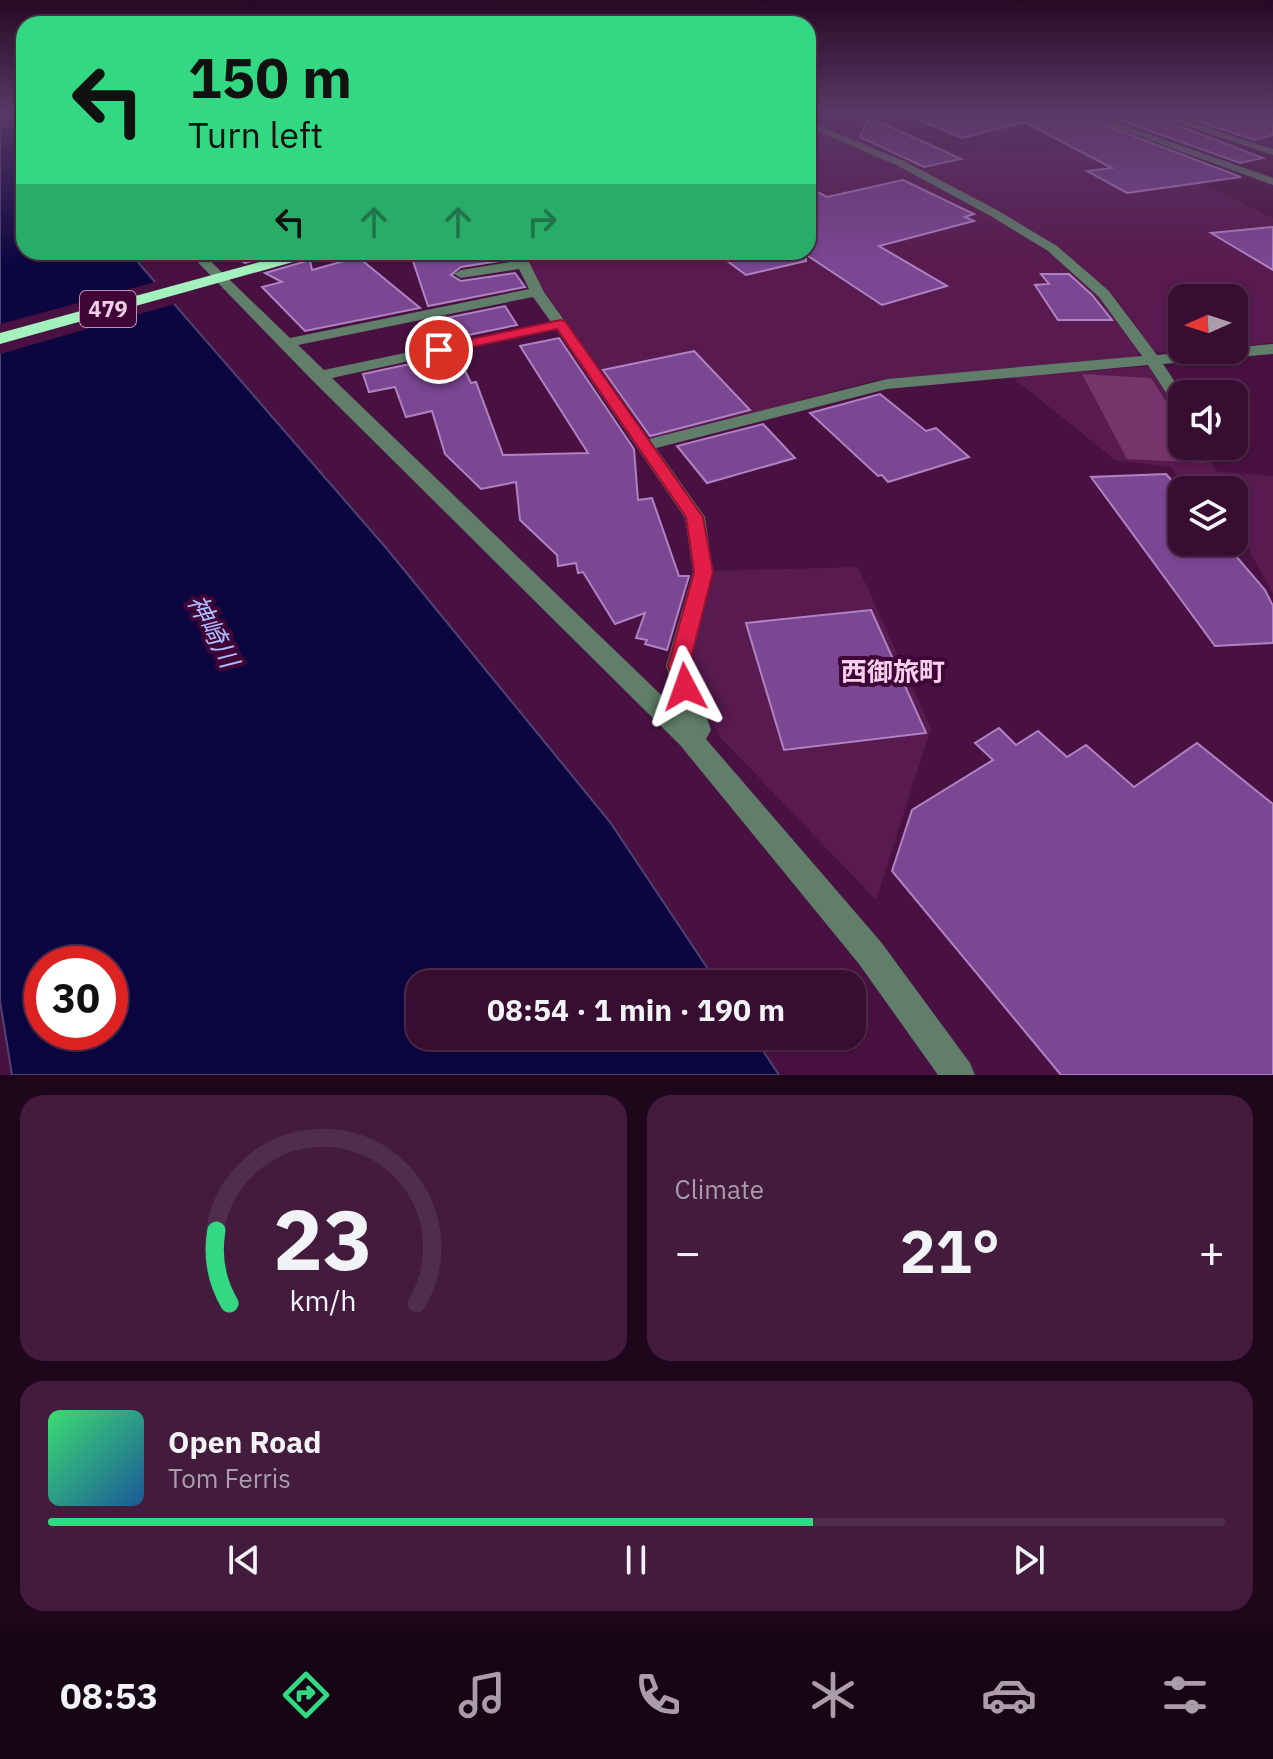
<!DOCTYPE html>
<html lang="en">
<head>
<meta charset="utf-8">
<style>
  :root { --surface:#370d31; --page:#421b3d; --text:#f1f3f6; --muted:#aa9cab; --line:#512d4d; --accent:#33d882 }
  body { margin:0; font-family:"IBM Plex Sans","Noto Sans JP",sans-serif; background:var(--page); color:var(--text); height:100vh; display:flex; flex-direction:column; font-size:30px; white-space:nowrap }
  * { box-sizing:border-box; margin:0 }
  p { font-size:26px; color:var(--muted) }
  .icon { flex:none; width:44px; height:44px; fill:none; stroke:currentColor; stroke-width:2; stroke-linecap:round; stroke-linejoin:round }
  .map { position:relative; height:1075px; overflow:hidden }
  .details { display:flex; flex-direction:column; gap:20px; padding:20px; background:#1e071b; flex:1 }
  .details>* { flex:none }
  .top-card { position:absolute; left:16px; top:16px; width:800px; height:244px; border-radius:24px; box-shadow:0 2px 6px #0004,0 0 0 2px var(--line); background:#33d882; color:#111; overflow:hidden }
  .needle { width:52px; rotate:267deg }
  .buttons { position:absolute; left:1168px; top:284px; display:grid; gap:16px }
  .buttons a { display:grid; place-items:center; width:80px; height:80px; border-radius:16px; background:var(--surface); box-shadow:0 2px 6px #0004,0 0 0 2px var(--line); font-size:40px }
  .speed { position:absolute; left:24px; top:946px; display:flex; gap:16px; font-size:40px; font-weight:700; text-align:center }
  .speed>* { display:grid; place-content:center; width:104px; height:104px; border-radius:50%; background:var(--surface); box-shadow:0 2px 6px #0004,0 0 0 2px var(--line); line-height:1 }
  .speed .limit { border:12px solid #d22; background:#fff; color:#111 }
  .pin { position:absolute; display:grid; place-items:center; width:68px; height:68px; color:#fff; margin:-34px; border:4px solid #fff; border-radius:50%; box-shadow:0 2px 8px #0007 }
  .me { position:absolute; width:88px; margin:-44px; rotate:356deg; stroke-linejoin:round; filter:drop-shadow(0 0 6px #0008) }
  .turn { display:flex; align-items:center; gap:28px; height:168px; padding:0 40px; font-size:36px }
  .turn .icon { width:104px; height:104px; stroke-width:2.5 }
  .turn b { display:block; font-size:56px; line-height:68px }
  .lanes { display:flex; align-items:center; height:76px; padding:0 40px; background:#0003; justify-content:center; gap:40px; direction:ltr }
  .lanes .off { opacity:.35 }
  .big { font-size:60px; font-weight:700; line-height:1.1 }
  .details .card { flex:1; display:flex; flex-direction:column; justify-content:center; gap:12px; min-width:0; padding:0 28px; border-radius:24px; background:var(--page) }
  .details .dial { align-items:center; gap:0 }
  .dial svg { height:208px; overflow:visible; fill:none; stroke:var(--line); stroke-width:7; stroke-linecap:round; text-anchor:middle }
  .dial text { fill:var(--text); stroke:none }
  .song { display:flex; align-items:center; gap:24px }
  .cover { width:96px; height:96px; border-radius:12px; background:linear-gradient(135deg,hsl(140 70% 55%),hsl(210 70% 35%)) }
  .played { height:8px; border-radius:4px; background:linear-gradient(90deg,var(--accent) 65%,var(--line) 65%) }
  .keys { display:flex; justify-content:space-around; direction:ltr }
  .heat { display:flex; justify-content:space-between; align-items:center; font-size:44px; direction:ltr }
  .details .tiles { flex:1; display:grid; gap:20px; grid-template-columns:1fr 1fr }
  .card:last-child { grid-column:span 2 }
  .trip { position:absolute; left:406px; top:970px; width:460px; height:80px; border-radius:24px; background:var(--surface); box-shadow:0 2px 6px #0004,0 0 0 2px var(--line); font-weight:700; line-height:80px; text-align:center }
  .menu { display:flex; height:128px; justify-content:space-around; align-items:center; background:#160514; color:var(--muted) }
  .menu .icon { width:56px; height:56px }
  .menu .active { color:var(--accent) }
  .menu b { font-size:36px; color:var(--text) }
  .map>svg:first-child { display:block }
</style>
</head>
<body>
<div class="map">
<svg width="1273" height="1075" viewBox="0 0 1273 1075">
  <rect width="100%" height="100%" fill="#491141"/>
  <g fill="#581a4f">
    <path d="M851 114H859L954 152 997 142 1007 150 1116 143 1273 218V343L1234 347V298H1182V350H1194L1161 353 1153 350 1111 292 1044 238 922 171 815 124Z"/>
    <path d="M818 129 855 144 992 216 1071 267 1098 293 1140 352 1136 358 878 380 651 440 544 291 524 252H808V132Z"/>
    <path d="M1149 366 1182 418V446H1200L1216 471 1273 476V594L1239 531 1234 527V490H1189L1171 467 1115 460 1012 377Z"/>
    <path d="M858 567 931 728 876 900 719 736 694 675 693 654 713 571Z"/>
  </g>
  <path fill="#75356a" d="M1082 374 1151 378 1182 426V446H1195L1206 463 1127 459Z"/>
  <path fill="#0b0640" stroke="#504272" stroke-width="2" fill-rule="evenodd" d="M0 114H6L24 132V252H129L387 549 610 822 718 984H420V1036H753L779 1075H12L0 1001ZM42 964H110V1032H42Z"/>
  <path fill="#491141" d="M159 281 178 303 0 354V324Z"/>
  <g fill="#7b4692" stroke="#af83c3" stroke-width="2">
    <path d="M904 114H1076L1241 177 1127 193 1087 171 1112 168 1024 122 962 138Z"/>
    <path d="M1102 114H1148L1263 158 1240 163Z"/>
    <path d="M1175 114H1273V135L1254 140Z"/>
    <path d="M869 117 961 159 924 167 860 137Z"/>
    <path d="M903 180 974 214 965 217 974 221 879 246 947 286 882 305 808 256V187L827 197Z"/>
    <path d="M1273 227V270L1211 233Z"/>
    <path d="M225 252H285L245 263Z"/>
    <path d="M410 252 501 253 506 260 461 267 451 275 461 281 515 273 525 287 428 306Z"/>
    <path d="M715 252H805L806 261 746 275Z"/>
    <path d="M358 257 420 308 305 331 262 287 282 282 265 273 310 260 312 270Z"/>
    <path d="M1041 274H1069L1092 295 1112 320H1058L1035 285 1049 284Z"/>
    <path d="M505 306 517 325 444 340 441 319Z"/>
    <path d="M559 338 634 449 638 500 652 498 679 576H689L667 650 645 644 647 640 636 638 645 613 615 624 583 572 578 573 576 563 558 566 557 555 520 520 516 482 481 489 445 454 432 411 406 417 395 387 369 392 363 374 457 354 471 383 476 382 503 455 588 453 520 346Z"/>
    <path d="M694 351 750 410 650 436 603 370Z"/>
    <path d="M880 394 926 431 936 428 969 457 888 482 882 475 878 476 810 413Z"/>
    <path d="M763 424 795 458 707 483 677 446Z"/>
    <path d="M1166 474 1182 492V542H1224L1265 590 1273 606V643L1215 646 1091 477Z"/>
    <path d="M871 610 926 733 784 750 746 623Z"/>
    <path d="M999 728 1016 745 1038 731 1067 757 1086 745 1134 787 1197 743 1273 804V1075H1061L892 871 912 810 993 760 975 743Z"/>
  </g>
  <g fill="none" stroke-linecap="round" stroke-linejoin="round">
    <g fill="#607e69" fill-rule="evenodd">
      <path d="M1079 114H1093L1273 178V185Z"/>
      <path d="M1151 114H1165L1273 149V155Z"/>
      <path d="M808 121 904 161 997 210 1057 246 1109 291 1157 355 1273 344V354L1163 364 1183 394 1182 409 1176 408 1148 365 887 389 656 448 705 517 713 572 690 666 711 730 706 739 881 942 970 1063 975 1075H938L859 964 680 745 311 379 188 252H201L290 338 529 289 519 269 461 278 454 274 461 270 516 261 512 252H524L544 292 649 439 887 379 1142 356 1099 297 1048 251 989 215 896 165 808 127ZM533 297 551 322 324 370 298 345ZM556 329 685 518 693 572 666 666 681 714 332 378Z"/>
      <path d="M1201 446H1219L1225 456 1216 461 1210 460Z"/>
    </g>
    <g fill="#a3f1bd" fill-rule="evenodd">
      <path d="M808 114H817L808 118Z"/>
      <path d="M296 252H321L318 255 0 344V333Z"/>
    </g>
  </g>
  <linearGradient id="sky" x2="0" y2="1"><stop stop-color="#280924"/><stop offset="0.43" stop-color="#593865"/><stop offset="1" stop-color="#593865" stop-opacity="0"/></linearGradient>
  <rect width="1273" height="264" fill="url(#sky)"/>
  <path fill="#e11d48" stroke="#92132f" stroke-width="2" d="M560 320 565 321 703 517 713 572 689 666 696 687 693 694 685 696 678 694 668 666 694 572 686 517 557 329 439 354 432 350 439 346Z"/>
  <g text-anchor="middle" stroke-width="8" stroke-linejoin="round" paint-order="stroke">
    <rect fill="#3e0536" stroke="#bb92b3" stroke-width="2" x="80" y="291" width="56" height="36" rx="6"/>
    <g font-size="22" font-weight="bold" fill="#f1cee8">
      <text x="108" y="317">479</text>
    </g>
    <g font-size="26" font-style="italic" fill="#aebcff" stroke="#3e0536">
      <text transform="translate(213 631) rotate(62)" y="9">神崎川</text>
    </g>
    <g font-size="26" font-weight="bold" fill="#f9cfee" stroke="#3e0536">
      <text x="893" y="681">西御旅町</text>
    </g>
  </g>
</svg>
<div class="buttons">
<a><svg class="needle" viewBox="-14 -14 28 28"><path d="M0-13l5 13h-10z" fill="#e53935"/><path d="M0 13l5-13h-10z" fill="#aa9cab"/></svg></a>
<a><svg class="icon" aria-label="sound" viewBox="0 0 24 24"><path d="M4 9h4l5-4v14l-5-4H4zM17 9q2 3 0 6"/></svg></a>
<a><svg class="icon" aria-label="layers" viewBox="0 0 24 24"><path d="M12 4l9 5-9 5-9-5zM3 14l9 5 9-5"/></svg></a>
</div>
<div class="speed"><div class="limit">30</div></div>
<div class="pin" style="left:439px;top:350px;background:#d93025"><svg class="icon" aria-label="arrive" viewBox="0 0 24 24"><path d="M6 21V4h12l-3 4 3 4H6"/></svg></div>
<svg class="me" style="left:685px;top:687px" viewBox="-20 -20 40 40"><path d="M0-17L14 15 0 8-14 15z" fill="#e11d48" stroke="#fff" stroke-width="4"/></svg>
<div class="trip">08:54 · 1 min · 190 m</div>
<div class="top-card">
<div class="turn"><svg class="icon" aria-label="left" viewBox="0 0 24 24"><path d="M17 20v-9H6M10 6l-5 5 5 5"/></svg><div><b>150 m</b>Turn left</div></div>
<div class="lanes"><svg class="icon" aria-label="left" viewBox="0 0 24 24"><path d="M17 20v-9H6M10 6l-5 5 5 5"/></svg><svg class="icon off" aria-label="ahead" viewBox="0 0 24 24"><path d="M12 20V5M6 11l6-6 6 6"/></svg><svg class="icon off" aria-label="ahead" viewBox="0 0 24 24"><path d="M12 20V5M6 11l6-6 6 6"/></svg><svg class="icon off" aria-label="right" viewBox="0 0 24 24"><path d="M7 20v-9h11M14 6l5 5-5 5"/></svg></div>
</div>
</div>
<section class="details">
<div class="tiles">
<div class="card dial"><svg viewBox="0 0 100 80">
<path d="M14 69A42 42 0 1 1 86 69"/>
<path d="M14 69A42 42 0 0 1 9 41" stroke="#33d882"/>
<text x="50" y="56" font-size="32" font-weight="700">23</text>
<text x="50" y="72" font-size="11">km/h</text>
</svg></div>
<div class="card"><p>Climate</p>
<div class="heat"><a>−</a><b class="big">21°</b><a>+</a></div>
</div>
<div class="card">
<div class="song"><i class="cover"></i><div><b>Open Road</b><p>Tom Ferris</p></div></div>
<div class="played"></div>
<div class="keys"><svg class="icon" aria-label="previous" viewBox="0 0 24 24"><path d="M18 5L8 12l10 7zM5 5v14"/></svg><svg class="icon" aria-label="pause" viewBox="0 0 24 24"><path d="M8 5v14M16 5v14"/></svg><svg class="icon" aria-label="next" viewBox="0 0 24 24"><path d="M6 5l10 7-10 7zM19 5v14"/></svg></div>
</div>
</div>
</section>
<nav class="menu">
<b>08:53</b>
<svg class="icon active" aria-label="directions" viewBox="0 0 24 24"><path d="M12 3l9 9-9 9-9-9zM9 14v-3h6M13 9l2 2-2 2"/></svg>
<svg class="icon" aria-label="music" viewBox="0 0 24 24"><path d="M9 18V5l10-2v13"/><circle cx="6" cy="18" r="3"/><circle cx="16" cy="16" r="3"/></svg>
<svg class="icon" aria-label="phone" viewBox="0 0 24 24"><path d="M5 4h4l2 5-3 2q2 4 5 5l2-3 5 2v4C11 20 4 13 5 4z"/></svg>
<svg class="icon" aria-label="climate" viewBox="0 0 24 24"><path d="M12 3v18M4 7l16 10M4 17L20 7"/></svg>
<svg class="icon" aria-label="car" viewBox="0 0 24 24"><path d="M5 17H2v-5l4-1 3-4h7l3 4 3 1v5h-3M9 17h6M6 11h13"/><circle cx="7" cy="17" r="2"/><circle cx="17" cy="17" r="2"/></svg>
<svg class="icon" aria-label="filters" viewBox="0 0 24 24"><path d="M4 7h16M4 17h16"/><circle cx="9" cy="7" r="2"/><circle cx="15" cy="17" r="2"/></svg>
</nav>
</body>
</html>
